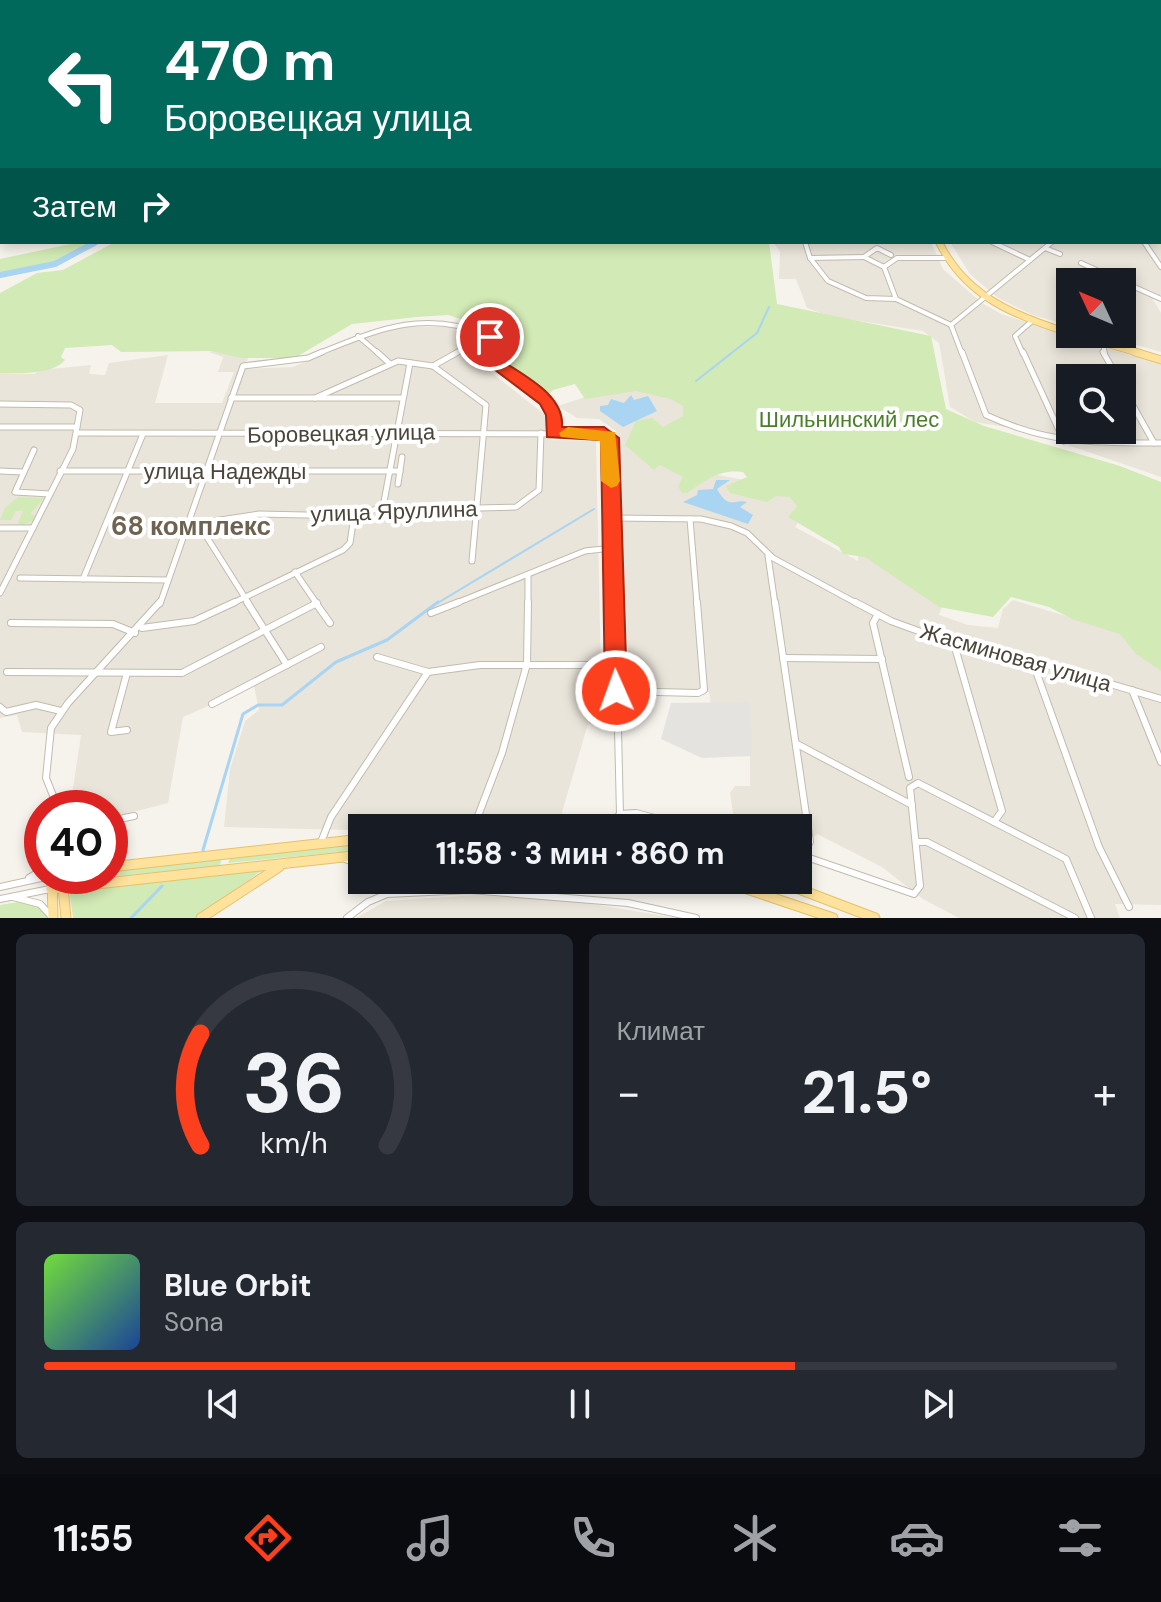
<!DOCTYPE html>
<html lang="ru">
<head>
<meta charset="utf-8">
<style>
  :root { --surface:#171b24; --page:#242831; --text:#f1f3f6; --muted:#9ea1a6; --line:#363941; --accent:#fc3f1d }
  body { margin:0; font-family:"DM Sans",sans-serif; background:var(--page); color:var(--text); height:100vh; display:flex; flex-direction:column; font-size:30px; white-space:nowrap }
  * { box-sizing:border-box; margin:0 }
  p { font-size:26px; color:var(--muted) }
  .icon { flex:none; width:44px; height:44px; fill:none; stroke:currentColor; stroke-width:2; stroke-linecap:round; stroke-linejoin:round }
  .map { position:relative; height:918px; overflow:hidden }
  .drawer { display:flex; flex-direction:column; gap:16px; padding:16px; background:#0d0f14; flex:1 }
  .drawer>* { flex:none }
  .top-card { position:absolute; left:0px; top:0px; width:1162px; height:244px; box-shadow:0 4px 12px #0003; background:#00695c; color:#fff; overflow:hidden }
  .needle { width:52px; rotate:314deg }
  .fabs { position:absolute; left:1056px; top:268px; display:grid; gap:16px }
  .fabs a { display:grid; place-items:center; width:80px; height:80px; border-radius:0px; background:var(--surface); box-shadow:0 4px 12px #0003; font-size:40px }
  .speed { position:absolute; left:24px; top:790px; display:flex; gap:16px; font-size:40px; font-weight:700; text-align:center }
  .speed>* { display:grid; place-content:center; width:104px; height:104px; border-radius:50%; background:var(--surface); box-shadow:0 4px 12px #0003; line-height:1 }
  .speed .limit { border:12px solid #d22; background:#fff; color:#111 }
  .pin { position:absolute; display:grid; place-items:center; width:68px; height:68px; color:#fff; margin:-34px; border:4px solid #fff; border-radius:50%; box-shadow:0 2px 8px #0007 }
  .me { position:absolute; width:88px; margin:-44px; rotate:358deg; stroke-linejoin:round; filter:drop-shadow(0 0 6px #0008) }
  .turn { display:flex; align-items:center; gap:28px; height:168px; padding:0 32px; font-size:36px }
  .turn .icon { width:104px; height:104px; stroke-width:2.5 }
  .turn b { display:block; font-size:56px; line-height:68px }
  .then { display:flex; align-items:center; height:76px; padding:0 32px; background:#0003; gap:16px; font-size:30px }
  .big { font-size:60px; font-weight:700; line-height:1.1 }
  .drawer .card { flex:1; display:flex; flex-direction:column; justify-content:center; gap:12px; min-width:0; padding:0 28px; border-radius:12px; background:var(--page) }
  .drawer .dial { align-items:center; gap:0 }
  .dial svg { height:208px; overflow:visible; fill:none; stroke:var(--line); stroke-width:7; stroke-linecap:round; text-anchor:middle }
  .dial text { fill:var(--text); stroke:none }
  .song { display:flex; align-items:center; gap:24px }
  .cover { width:96px; height:96px; border-radius:12px; background:linear-gradient(135deg,hsl(100 70% 55%),hsl(220 70% 35%)) }
  .played { height:8px; border-radius:4px; background:linear-gradient(90deg,var(--accent) 70%,var(--line) 70%) }
  .keys { display:flex; justify-content:space-around; direction:ltr }
  .heat { display:flex; justify-content:space-between; align-items:center; font-size:44px; direction:ltr }
  .drawer .tiles { flex:1; display:grid; gap:16px; grid-template-columns:1fr 1fr }
  .card:last-child { grid-column:span 2 }
  .trip { position:absolute; left:348px; top:814px; width:464px; height:80px; border-radius:0px; background:var(--surface); box-shadow:0 4px 12px #0003; font-weight:700; line-height:80px; text-align:center }
  .tab-bar { display:flex; height:128px; justify-content:space-around; align-items:center; background:#090b0e; color:var(--muted) }
  .tab-bar .icon { width:56px; height:56px }
  .tab-bar .selected { color:var(--accent) }
  .tab-bar b { font-size:36px; color:var(--text) }
  .map>svg:first-child { display:block }
</style>
</head>
<body>
<div class="map">
<svg width="1161" height="918" viewBox="0 0 1161 918">
  <rect width="100%" height="100%" fill="#f6f3ec"/>
  <g fill="#eae5da" fill-rule="evenodd">
    <path d="M1161 91V295L1151 296 1161 313V352L1098 334H1122V282H1070V326L1033 315 998 298 970 274 950 242H1160Z"/>
    <path d="M773 242H931L943 269 982 303 1001 314 1161 365V477L1024 430 975 422 950 407 939 343 923 331 829 316 807 308 796 279H779L780 252ZM1070 378H1122V430H1070Z"/>
    <path d="M389 327H460L485 338 478 362 549 418 551 440 596 441 601 673 597 724H588L558 826 456 820 352 830 224 827 230 769 245 721 259 710 254 686 183 717 168 803 110 818V808H70L81 735 22 732 17 715 0 718V373L34 374 40 370 91 365 89 374 105 375 109 363 168 355 155 403H222L234 372H218L223 357 209 352 254 342 244 369 293 367Z"/>
    <path d="M687 389 696 471 750 481 786 480 808 507 795 527 858 561 859 539 952 574 939 615 968 625 998 628 1003 609 1013 600 1145 640 1161 659V905L1115 904 1120 918H959L923 899 882 867 817 834 806 844 798 842V828L735 826 730 793 735 786H750V703H711L709 692 630 686 616 431 599 419 577 418 558 406 600 392Z"/>
    <path d="M476 895 563 899 676 918H356L386 901Z"/>
  </g>
  <g fill="#d2eab5">
    <path d="M0 0H204L2 2 0 134Z"/>
    <path d="M80 242 96 243 55 264 0 275V259Z"/>
    <path d="M115 242H769L777 304 931 336 946 409 984 426 1120 466 1161 482V671L1136 654 1120 634 1072 619 1049 607 1011 597 993 617 939 607 865 557 843 554 839 547 788 517 797 506 790 497 776 496 767 502 730 493 726 486 747 477 743 472C718 469 707 480 687 493H682L678 486 683 477 660 465 654 470 625 445 636 421 652 418 663 427 683 416V406L671 399 636 391 585 399 575 384 553 390 545 399 493 363 502 332 448 315 417 317 352 324 298 356 285 358H241L211 351 121 352 112 345 65 348 61 357 65 360C53 375 19 373 0 373V293L37 273 63 270Z"/>
    <path d="M18 497 44 498 30 514 37 516 36 519 22 526 18 523 23 511H16L11 520H0L5 508Z"/>
    <path d="M362 843V850L228 863 230 859Z"/>
    <path d="M222 857 220 866 68 881 79 876H110V872Z"/>
    <path d="M264 869 195 918H73L69 889Z"/>
    <path d="M18 902 39 906 49 918H0V905Z"/>
  </g>
  <path fill="#e5e3e0" d="M750 702 752 756 702 758 661 739 671 703Z"/>
  <g fill="#a9d4f2">
    <path d="M631 395 634 400 648 396 657 411 623 427 600 411V406L608 405 611 399 624 403Z"/>
    <path d="M716 480H730L717 489C729 511 735 498 747 502L740 507 753 515 748 524 683 502 697 495 698 490 713 489Z"/>
  </g>
  <g fill="none" stroke-linecap="round" stroke-linejoin="round">
    <g stroke="#a9d4f2" stroke-width="2">
      <path d="M867 0 893 2"/>
      <path d="M917 2H938"/>
      <path d="M696 381 757 333 769 307"/>
      <path d="M436 604 594 509"/>
    </g>
    <g stroke="#a9d4f2" stroke-width="3">
      <path d="M203 850 243 714 258 705H282L336 662 387 640 438 602"/>
      <path d="M131 918 162 886"/>
    </g>
    <path stroke="#a9d4f2" stroke-width="5" d="M318 2 321 0"/>
    <path stroke="#a9d4f2" stroke-width="6" d="M0 275 55 264 96 242"/>
    <defs>
      <g id="minor-far3">
        <path d="M655 0 661 2"/>
        <path d="M856 0 861 1"/>
        <path d="M947 0 958 2"/>
        <path d="M1108 0 1120 2"/>
        <path d="M396 2 406 0"/>
        <path d="M1001 2 1006 0"/>
      </g>
      <g id="minor-far2">
        <path d="M805 242 810 258 828 281 866 298 896 299 951 325"/>
        <path d="M992 242 1030 260"/>
        <path d="M1144 242 1161 267"/>
        <path d="M1045 248 1060 254"/>
        <path d="M891 255 877 248 864 257 884 267 897 258H945"/>
        <path d="M810 258 864 257"/>
        <path d="M1081 263 1161 299"/>
        <path d="M884 267 896 299"/>
        <path d="M358 336 379 354"/>
        <path d="M1103 343 1105 354"/>
        <path d="M317 354C379 329 422 309 489 335L488 354"/>
        <path d="M454 354 489 335"/>
        <path d="M962 354 951 325 1052 242"/>
        <path d="M1023 354 1015 336 1032 321"/>
      </g>
      <g id="minor-far1">
        <path d="M377 352 389 363"/>
        <path d="M488 352C495 386 554 380 553 432"/>
        <path d="M962 352 986 415C1048 444 1095 443 1161 443"/>
        <path d="M1023 352 1064 441"/>
        <path d="M1103 352 1118 378"/>
        <path d="M433 366 458 352"/>
        <path d="M1122 386 1154 443"/>
        <path d="M231 398H403"/>
        <path d="M315 398 398 361 433 366 486 405 472 561"/>
        <path d="M0 404 71 405 80 410 73 449 0 593"/>
        <path d="M0 427H77"/>
        <path d="M78 433 607 434 611 449 615 604"/>
        <path d="M34 450 15 492 50 494"/>
        <path d="M0 471 22 472"/>
        <path d="M60 471H400"/>
        <path d="M398 484 402 457"/>
        <path d="M383 507 410 363"/>
        <path d="M611 518 701 519 731 526 747 533 773 558 858 604"/>
        <path d="M690 519 697 604"/>
        <path d="M198 523 249 604"/>
        <path d="M187 525 259 514 354 516 383 507 398 510 516 507 539 490 541 433"/>
        <path d="M0 528H33"/>
        <path d="M768 556 775 604"/>
        <path d="M295 572 317 604"/>
        <path d="M20 578 167 580"/>
        <path d="M83 579 143 434"/>
        <path d="M160 604 243 366 308 358 322 352"/>
        <path d="M231 604 343 550 350 543 354 516"/>
        <path d="M454 604 585 551 612 548"/>
        <path d="M528 604V576"/>
      </g>
      <g id="minor">
        <path d="M247 602 287 665"/>
        <path d="M315 602 330 623"/>
        <path d="M615 602 620 814 626 828"/>
        <path d="M775 602 810 842 802 855"/>
        <path d="M855 602 891 621 954 644 1009 654 1161 699"/>
        <path d="M431 613 459 602"/>
        <path d="M878 614 873 623 909 777"/>
        <path d="M11 623 113 624 135 633"/>
        <path d="M142 628 194 621 235 602"/>
        <path d="M954 644 1002 811 994 822"/>
        <path d="M377 657 428 672 480 665H615"/>
        <path d="M783 658 882 659"/>
        <path d="M1032 660 1099 847 1129 907"/>
        <path d="M7 672 182 673 317 603"/>
        <path d="M127 673 111 732 127 730"/>
        <path d="M1132 690 1161 762"/>
        <path d="M616 691 698 693 704 690 697 602"/>
        <path d="M212 704 321 647"/>
        <path d="M0 707 6 712 36 705 61 711"/>
        <path d="M797 744 912 805"/>
        <path d="M58 808 46 778 51 728 68 703 160 602"/>
        <path d="M620 814 636 813 692 828"/>
        <path d="M478 816 502 753 527 664 528 602"/>
        <path d="M110 821 134 816"/>
        <path d="M610 828 619 815"/>
        <path d="M321 842 331 817 428 672"/>
        <path d="M917 842H927L1075 918"/>
        <path d="M798 854 914 894 920 886 910 788 918 783 1066 859 1091 918"/>
        <path d="M345 859 362 865"/>
        <path d="M29 878 42 870"/>
        <path d="M399 880 426 891"/>
        <path d="M0 887 50 876"/>
        <path d="M13 897 40 904 52 917"/>
        <path d="M0 899 50 889"/>
        <path d="M347 918 368 902 387 894 470 890 628 903 696 918"/>
      </g>
      <path id="major-far3" d="M710 2 715 0"/>
      <g id="major-far2">
        <path d="M939 242C966 297 1015 316 1070 333"/>
        <path d="M1074 334 1142 354"/>
      </g>
      <path id="major-far1" d="M1135 352 1161 360"/>
      <g id="major">
        <path d="M110 867 362 839"/>
        <path d="M52 876 53 918"/>
        <path d="M62 876 66 918"/>
        <path d="M720 880 833 918"/>
        <path d="M775 880 875 918"/>
        <path d="M51 889 362 855"/>
        <path d="M201 918 279 867"/>
      </g>
    </defs>
    <use href="#minor-far3" stroke="#c2bbae" stroke-width="4"/>
    <use href="#minor-far2" stroke="#c2bbae" stroke-width="6"/>
    <use href="#minor-far1" stroke="#c2bbae" stroke-width="7"/>
    <use href="#minor" stroke="#c2bbae" stroke-width="8"/>
    <use href="#major-far3" stroke="#e6c16a" stroke-width="5"/>
    <use href="#major-far2" stroke="#e6c16a" stroke-width="8"/>
    <use href="#major-far1" stroke="#e6c16a" stroke-width="9"/>
    <use href="#major" stroke="#e6c16a" stroke-width="11"/>
    <use href="#minor-far3" stroke="#fff" stroke-width="3"/>
    <use href="#minor-far2" stroke="#fff" stroke-width="4"/>
    <use href="#minor-far1" stroke="#fff" stroke-width="5"/>
    <use href="#minor" stroke="#fff" stroke-width="6"/>
    <use href="#major-far3" stroke="#ffe39c" stroke-width="4"/>
    <use href="#major-far2" stroke="#ffe39c" stroke-width="6"/>
    <use href="#major-far1" stroke="#ffe39c" stroke-width="7"/>
    <use href="#major" stroke="#ffe39c" stroke-width="9"/>
  </g>
  <path fill="#fc3f1d" stroke="#a42913" stroke-width="2" d="M490 332 498 337V358C522 375 565 394 562 427H604L619 438 627 691 624 697H608L605 691 601 440 547 437 546 415 540 404 482 360V337Z"/>
  <path fill="#f59e0b" d="M568 427 615 432 620 481 617 486 611 488 601 481 600 441 561 437 559 433Z"/>
  <g text-anchor="middle" stroke-width="8" stroke-linejoin="round" paint-order="stroke">
    <g font-size="22" fill="#4a7f2a" stroke="#fff">
      <text x="849" y="427">Шильнинский лес</text>
    </g>
    <g font-size="22" fill="#4b4439" stroke="#fff">
      <text transform="translate(341 433) rotate(-1)" y="8">Боровецкая улица</text>
      <text x="225" y="479">улица Надежды</text>
      <text transform="translate(394 511) rotate(-2)" y="8">улица Яруллина</text>
      <text transform="translate(1016 657) rotate(16)" y="8">Жасминовая улица</text>
    </g>
    <g font-size="26" font-weight="bold" fill="#6e6250" stroke="#fff">
      <text x="191" y="535">68 комплекс</text>
    </g>
  </g>
</svg>
<div class="fabs">
<a><svg class="needle" viewBox="-14 -14 28 28"><path d="M0-13l5 13h-10z" fill="#e53935"/><path d="M0 13l5-13h-10z" fill="#9ea1a6"/></svg></a>
<a><svg class="icon" aria-label="search" viewBox="0 0 24 24"><circle cx="10" cy="10" r="6"/><path d="M15 15l6 6"/></svg></a>
</div>
<div class="speed"><div class="limit">40</div></div>
<div class="pin" style="left:490px;top:337px;background:#d93025"><svg class="icon" aria-label="arrive" viewBox="0 0 24 24"><path d="M6 21V4h12l-3 4 3 4H6"/></svg></div>
<svg class="me" style="left:616px;top:691px" viewBox="-20 -20 40 40"><circle r="17" fill="#fc3f1d" stroke="#fff" stroke-width="3"/><path d="M0-11L8 9 0 5-8 9z" fill="#fff"/></svg>
<div class="trip">11:58 · 3 мин · 860 m</div>
<div class="top-card">
<div class="turn"><svg class="icon" aria-label="left" viewBox="0 0 24 24"><path d="M17 20v-9H6M10 6l-5 5 5 5"/></svg><div><b>470 m</b>Боровецкая улица</div></div>
<div class="then">Затем<svg class="icon" aria-label="right" viewBox="0 0 24 24"><path d="M7 20v-9h11M14 6l5 5-5 5"/></svg></div>
</div>
</div>
<section class="drawer">
<div class="tiles">
<div class="card dial"><svg viewBox="0 0 100 80">
<path d="M14 69A42 42 0 1 1 86 69"/>
<path d="M14 69A42 42 0 0 1 14 26" stroke="#fc3f1d"/>
<text x="50" y="56" font-size="32" font-weight="700">36</text>
<text x="50" y="72" font-size="11">km/h</text>
</svg></div>
<div class="card"><p>Климат</p>
<div class="heat"><a>−</a><b class="big">21.5°</b><a>+</a></div>
</div>
<div class="card">
<div class="song"><i class="cover"></i><div><b>Blue Orbit</b><p>Sona</p></div></div>
<div class="played"></div>
<div class="keys"><svg class="icon" aria-label="previous" viewBox="0 0 24 24"><path d="M18 5L8 12l10 7zM5 5v14"/></svg><svg class="icon" aria-label="pause" viewBox="0 0 24 24"><path d="M8 5v14M16 5v14"/></svg><svg class="icon" aria-label="next" viewBox="0 0 24 24"><path d="M6 5l10 7-10 7zM19 5v14"/></svg></div>
</div>
</div>
</section>
<nav class="tab-bar">
<b>11:55</b>
<svg class="icon selected" aria-label="directions" viewBox="0 0 24 24"><path d="M12 3l9 9-9 9-9-9zM9 14v-3h6M13 9l2 2-2 2"/></svg>
<svg class="icon" aria-label="music" viewBox="0 0 24 24"><path d="M9 18V5l10-2v13"/><circle cx="6" cy="18" r="3"/><circle cx="16" cy="16" r="3"/></svg>
<svg class="icon" aria-label="phone" viewBox="0 0 24 24"><path d="M5 4h4l2 5-3 2q2 4 5 5l2-3 5 2v4C11 20 4 13 5 4z"/></svg>
<svg class="icon" aria-label="climate" viewBox="0 0 24 24"><path d="M12 3v18M4 7l16 10M4 17L20 7"/></svg>
<svg class="icon" aria-label="car" viewBox="0 0 24 24"><path d="M5 17H2v-5l4-1 3-4h7l3 4 3 1v5h-3M9 17h6M6 11h13"/><circle cx="7" cy="17" r="2"/><circle cx="17" cy="17" r="2"/></svg>
<svg class="icon" aria-label="filters" viewBox="0 0 24 24"><path d="M4 7h16M4 17h16"/><circle cx="9" cy="7" r="2"/><circle cx="15" cy="17" r="2"/></svg>
</nav>
</body>
</html>
